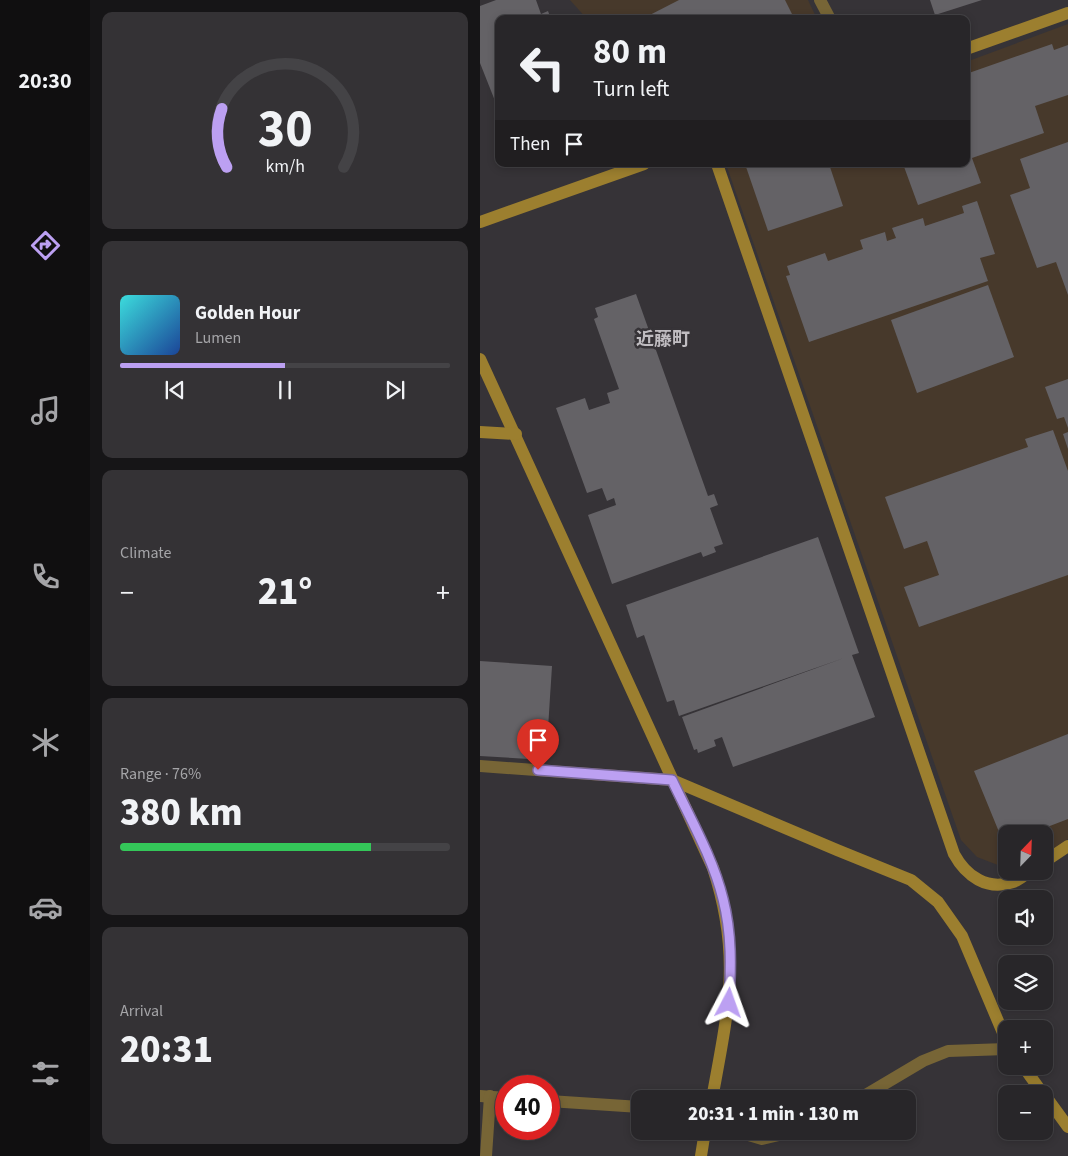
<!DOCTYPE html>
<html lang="en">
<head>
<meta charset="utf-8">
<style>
  :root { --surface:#282629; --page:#343235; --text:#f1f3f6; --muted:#a5a5a8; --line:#444346; --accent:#bca0f2 }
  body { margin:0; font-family:"Source Sans 3","Noto Sans JP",sans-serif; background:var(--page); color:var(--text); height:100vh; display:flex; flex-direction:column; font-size:19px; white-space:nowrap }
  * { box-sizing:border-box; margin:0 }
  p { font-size:16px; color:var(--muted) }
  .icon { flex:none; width:28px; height:28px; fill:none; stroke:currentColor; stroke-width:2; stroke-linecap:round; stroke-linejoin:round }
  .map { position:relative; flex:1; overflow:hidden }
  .sheet { display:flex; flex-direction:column; gap:12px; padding:12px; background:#161517; width:390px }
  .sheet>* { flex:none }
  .hud { position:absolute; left:15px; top:15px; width:475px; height:152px; border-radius:10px; box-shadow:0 2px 8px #0003,0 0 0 1px var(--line); background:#282629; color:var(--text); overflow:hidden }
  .needle { width:32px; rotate:23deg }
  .fabs { position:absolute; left:518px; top:825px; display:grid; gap:10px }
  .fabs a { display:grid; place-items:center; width:55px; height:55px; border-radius:10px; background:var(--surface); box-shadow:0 2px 8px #0003,0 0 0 1px var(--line); font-size:25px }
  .speed { position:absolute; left:15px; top:1075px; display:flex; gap:10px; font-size:25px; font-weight:700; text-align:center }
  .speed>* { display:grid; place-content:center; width:65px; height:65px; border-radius:50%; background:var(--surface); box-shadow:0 2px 8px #0003,0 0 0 1px var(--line); line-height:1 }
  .speed .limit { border:8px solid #d22; background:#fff; color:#111 }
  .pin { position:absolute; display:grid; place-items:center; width:42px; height:42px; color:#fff; margin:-51px -21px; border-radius:50% 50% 50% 0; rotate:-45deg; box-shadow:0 0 5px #0007 }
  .pin .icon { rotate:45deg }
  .me { position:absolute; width:55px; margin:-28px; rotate:4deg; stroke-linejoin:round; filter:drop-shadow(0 0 4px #0008) }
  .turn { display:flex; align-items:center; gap:18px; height:105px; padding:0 15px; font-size:22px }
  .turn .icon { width:65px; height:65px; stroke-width:2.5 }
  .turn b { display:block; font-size:35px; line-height:42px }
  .then { display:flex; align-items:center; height:48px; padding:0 15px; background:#0003; gap:10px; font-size:19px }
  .big { font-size:38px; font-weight:800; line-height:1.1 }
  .sheet .tile { flex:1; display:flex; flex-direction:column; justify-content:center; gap:8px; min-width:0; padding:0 18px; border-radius:10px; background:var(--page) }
  .sheet .dial { align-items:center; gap:0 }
  .dial svg { height:130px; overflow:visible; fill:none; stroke:var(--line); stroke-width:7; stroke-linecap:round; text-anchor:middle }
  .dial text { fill:var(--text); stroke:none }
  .song { display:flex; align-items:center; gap:15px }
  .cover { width:60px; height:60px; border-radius:8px; background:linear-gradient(135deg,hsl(180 70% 55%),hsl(220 70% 35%)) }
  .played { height:5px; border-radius:2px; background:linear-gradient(90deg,var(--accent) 50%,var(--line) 50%) }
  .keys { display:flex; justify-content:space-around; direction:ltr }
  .heat { display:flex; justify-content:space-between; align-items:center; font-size:28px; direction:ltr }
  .charge { height:8px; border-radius:4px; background:linear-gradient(90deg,#34c759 76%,var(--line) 0) }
  .trip { position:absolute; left:151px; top:1090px; width:285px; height:50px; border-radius:10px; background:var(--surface); box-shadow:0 2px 8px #0003,0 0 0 1px var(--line); font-weight:800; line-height:50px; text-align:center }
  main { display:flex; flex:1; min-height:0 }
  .dock { display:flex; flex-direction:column; width:90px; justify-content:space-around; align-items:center; background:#100f10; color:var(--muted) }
  .dock .icon { width:35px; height:35px }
  .dock .current { color:var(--accent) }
  .dock b { font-size:22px; color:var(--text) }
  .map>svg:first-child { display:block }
</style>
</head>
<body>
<main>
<nav class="dock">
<b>20:30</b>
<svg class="icon current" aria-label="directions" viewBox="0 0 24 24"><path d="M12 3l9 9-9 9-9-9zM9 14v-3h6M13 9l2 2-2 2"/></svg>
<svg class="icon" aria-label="music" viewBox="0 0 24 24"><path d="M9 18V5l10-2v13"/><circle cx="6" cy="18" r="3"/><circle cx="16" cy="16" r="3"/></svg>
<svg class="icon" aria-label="phone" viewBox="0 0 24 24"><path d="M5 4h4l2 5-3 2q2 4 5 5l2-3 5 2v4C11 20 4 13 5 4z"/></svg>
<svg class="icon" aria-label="climate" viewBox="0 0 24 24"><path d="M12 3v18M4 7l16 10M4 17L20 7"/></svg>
<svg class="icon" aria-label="car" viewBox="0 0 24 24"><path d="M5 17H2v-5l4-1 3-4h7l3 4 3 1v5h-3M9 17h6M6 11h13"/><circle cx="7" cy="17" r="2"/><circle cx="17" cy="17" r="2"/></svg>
<svg class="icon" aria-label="filters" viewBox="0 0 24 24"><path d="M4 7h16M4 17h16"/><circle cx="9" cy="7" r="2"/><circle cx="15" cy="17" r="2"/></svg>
</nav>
<section class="sheet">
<div class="tile dial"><svg viewBox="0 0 100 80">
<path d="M14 69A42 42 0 1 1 86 69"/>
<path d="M14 69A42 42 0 0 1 11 33" stroke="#bca0f2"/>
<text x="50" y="56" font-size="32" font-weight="700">30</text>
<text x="50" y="72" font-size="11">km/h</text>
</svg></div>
<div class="tile">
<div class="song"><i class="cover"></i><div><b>Golden Hour</b><p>Lumen</p></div></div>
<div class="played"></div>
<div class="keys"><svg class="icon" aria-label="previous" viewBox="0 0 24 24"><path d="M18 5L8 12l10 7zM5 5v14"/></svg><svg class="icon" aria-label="pause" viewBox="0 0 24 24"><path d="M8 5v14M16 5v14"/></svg><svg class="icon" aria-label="next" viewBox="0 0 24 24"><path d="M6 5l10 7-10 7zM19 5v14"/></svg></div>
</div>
<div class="tile"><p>Climate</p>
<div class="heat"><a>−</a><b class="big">21°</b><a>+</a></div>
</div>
<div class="tile"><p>Range · 76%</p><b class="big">380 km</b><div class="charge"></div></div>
<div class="tile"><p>Arrival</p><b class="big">20:31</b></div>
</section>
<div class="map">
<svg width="588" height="1156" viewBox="0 0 588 1156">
  <rect width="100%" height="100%" fill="#363337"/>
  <g fill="#47392b">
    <path d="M90 0H328L337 19H107Z"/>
    <path d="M588 24V839L564 855V834H526V867H523L497 857 481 840 247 167 249 164H486V62Z"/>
  </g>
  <g fill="#646266">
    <path d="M16 0H56L61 14 68 11 71 19H19V111L0 63V6Z"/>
    <path d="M199 0H305L312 14 303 19H162Z"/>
    <path d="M450 0H502L455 15Z"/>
    <path d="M572 44 574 50 588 45V95L555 106 564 133 492 158 501 183 438 205 423 164H486V74Z"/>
    <path d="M588 142V295L576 262 557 268 530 195 550 188 540 159Z"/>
    <path d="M265 164H349L363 206 288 231Z"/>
    <path d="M497 201 515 254 500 258 508 281 329 342 306 276 310 275 307 266 345 253 348 261 383 249 380 240 405 232 407 241 416 238 412 228 443 218 445 226 484 213 482 206Z"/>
    <path d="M508 285 534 357 437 393 411 320Z"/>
    <path d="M156 294 228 496 234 494 238 505 230 508 243 544 234 547 236 552 223 557 221 552 132 584 108 515 136 505 134 498 127 501 122 488 107 493 76 408 105 398 109 410 130 403 127 393 139 389 114 319 118 317 115 308Z"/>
    <path d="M588 379V428L584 417 577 419 565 387Z"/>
    <path d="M573 430 588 471V575L439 627 424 587 459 575 447 541 424 549 405 497 548 447 545 439Z"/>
    <path d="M588 432V449L583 434Z"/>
    <path d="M338 537 379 653 372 655 395 717 253 767 242 737 234 740 236 746 218 753 217 749 214 750 202 717 364 658 199 716 194 700 187 702 164 635 157 638 146 605Z"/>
    <path d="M0 661 72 666 66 760 0 756Z"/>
    <path d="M588 734V819L562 829 561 825 544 834H526V849L494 771Z"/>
  </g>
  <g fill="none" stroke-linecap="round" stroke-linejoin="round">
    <g stroke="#776536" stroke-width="12">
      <path d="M340 0 350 19"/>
      <path d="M0 766 192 780"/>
      <path d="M0 1096 26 1098"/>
      <path d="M379 1099 443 1061 468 1051 526 1049"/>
      <path d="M69 1101 160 1107"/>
      <path d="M255 1131 282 1139 316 1131"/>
      <path d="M6 1156 10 1096"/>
    </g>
    <g stroke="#9c7f2f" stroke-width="12">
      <path d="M486 49 588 13"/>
      <path d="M237 164 474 854C486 876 507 891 533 882 539 880 545 875 550 871"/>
      <path d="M0 222 164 164"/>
      <path d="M0 359 233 868C262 956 248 1011 232 1099"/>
      <path d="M0 432 36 434"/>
      <path d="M192 780 357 850 431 880 458 902 482 936 526 1040"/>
      <path d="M564 862 588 846"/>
      <path d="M543 1066 563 1094"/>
      <path d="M564 1094 588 1127"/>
      <path d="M221 1156 225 1131"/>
    </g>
  </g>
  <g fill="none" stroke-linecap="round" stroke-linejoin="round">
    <defs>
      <path id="route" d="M58 770 192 780C210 818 233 858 243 899 252 934 251 968 249 1003"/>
    </defs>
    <use href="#route" stroke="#7a689d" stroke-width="12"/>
    <use href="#route" stroke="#bca0f2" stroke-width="9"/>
  </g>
  <g text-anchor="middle" stroke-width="5" stroke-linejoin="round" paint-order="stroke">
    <g font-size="18" font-weight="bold" fill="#c0bdc1" stroke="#363337">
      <text x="183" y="345">近藤町</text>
    </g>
  </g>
</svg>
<div class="fabs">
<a><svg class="needle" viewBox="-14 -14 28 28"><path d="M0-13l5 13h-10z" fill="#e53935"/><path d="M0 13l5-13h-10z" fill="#a5a5a8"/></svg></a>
<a><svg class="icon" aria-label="sound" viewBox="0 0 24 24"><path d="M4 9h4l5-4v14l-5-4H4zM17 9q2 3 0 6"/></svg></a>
<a><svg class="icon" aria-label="layers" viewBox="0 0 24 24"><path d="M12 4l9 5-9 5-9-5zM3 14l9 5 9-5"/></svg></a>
<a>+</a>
<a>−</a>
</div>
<div class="speed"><div class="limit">40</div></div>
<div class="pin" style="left:58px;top:770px;background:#d93025"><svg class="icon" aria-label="arrive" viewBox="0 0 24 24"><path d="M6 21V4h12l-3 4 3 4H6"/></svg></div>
<svg class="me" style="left:249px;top:1003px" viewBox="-20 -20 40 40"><path d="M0-17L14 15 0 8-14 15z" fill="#bca0f2" stroke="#fff" stroke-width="4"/></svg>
<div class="trip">20:31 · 1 min · 130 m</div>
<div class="hud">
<div class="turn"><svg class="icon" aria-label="left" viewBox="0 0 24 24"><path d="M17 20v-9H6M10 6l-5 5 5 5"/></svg><div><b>80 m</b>Turn left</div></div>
<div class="then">Then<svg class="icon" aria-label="arrive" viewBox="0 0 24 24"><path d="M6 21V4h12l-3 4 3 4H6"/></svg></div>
</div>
</div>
</main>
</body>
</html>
